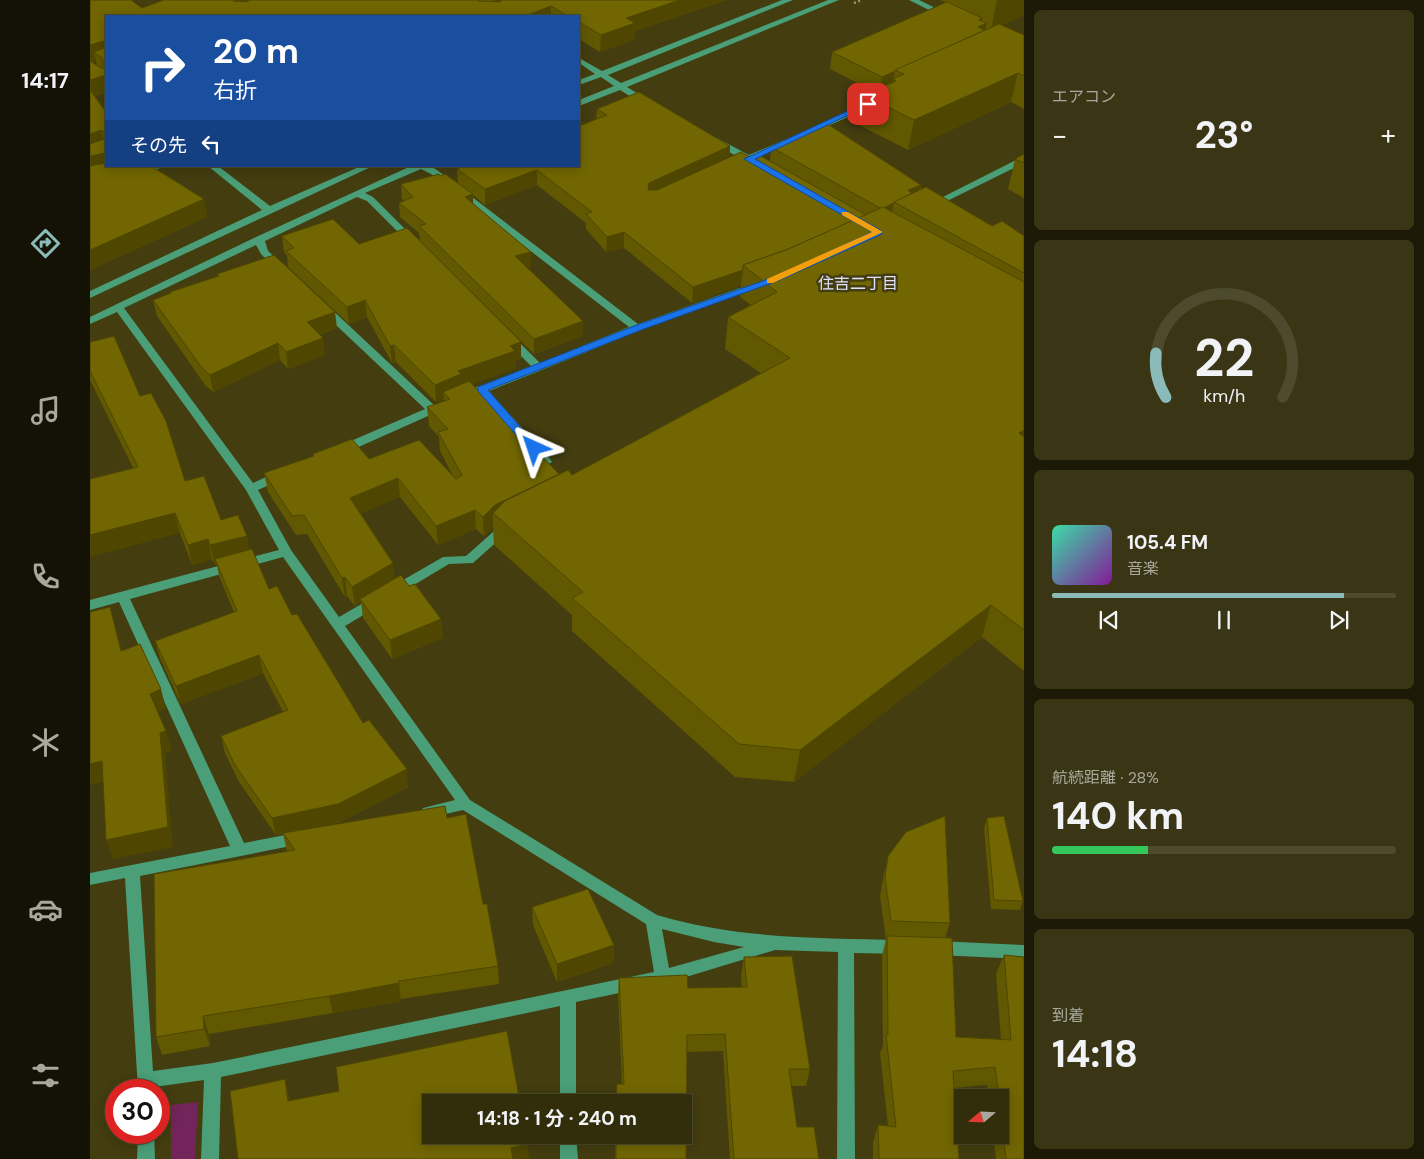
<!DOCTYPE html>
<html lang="ja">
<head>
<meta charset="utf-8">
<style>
  :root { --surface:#322e0c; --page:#3a3615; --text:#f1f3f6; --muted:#a8a89d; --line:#4d4a2d; --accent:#8bbbb9 }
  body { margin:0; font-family:"DM Sans","Noto Sans JP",sans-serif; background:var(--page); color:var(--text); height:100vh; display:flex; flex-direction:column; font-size:19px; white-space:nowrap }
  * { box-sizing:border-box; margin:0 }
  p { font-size:16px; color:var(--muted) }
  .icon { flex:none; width:28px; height:28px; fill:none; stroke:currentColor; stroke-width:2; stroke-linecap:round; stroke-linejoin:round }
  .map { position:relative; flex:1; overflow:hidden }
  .side { display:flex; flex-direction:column; gap:10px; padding:10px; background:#1c1907; width:400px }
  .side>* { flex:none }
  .top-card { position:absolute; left:15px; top:15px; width:475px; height:152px; border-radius:0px; box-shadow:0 2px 12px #0003,0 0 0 1px var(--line); background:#1a4fa0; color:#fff; overflow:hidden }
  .needle { width:32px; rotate:251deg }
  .buttons { position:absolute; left:864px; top:1089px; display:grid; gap:10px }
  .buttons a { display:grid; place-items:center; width:55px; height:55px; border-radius:0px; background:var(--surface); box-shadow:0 2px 12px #0003,0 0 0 1px var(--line); font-size:25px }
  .speed { position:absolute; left:15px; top:1079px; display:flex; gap:10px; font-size:25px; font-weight:700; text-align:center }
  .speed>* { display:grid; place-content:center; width:65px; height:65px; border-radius:50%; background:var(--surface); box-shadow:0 2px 12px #0003,0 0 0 1px var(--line); line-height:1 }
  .speed .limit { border:8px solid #d22; background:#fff; color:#111 }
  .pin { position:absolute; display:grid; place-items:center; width:42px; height:42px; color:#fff; margin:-21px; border-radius:10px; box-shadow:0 2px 8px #0006 }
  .me { position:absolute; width:55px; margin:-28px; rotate:318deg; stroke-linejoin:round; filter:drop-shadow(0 0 4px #0008) }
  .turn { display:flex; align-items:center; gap:18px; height:105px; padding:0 25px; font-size:22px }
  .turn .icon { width:65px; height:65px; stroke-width:2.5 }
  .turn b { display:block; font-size:35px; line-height:42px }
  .then { display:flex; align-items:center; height:48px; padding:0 25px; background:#0003; gap:10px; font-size:19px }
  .big { font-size:38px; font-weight:700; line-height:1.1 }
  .side .widget { flex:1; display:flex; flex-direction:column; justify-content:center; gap:8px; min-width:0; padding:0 18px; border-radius:8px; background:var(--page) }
  .side .dial { align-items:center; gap:0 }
  .dial svg { height:130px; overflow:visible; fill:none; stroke:var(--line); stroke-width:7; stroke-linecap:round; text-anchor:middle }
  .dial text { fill:var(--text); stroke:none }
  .song { display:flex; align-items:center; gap:15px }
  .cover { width:60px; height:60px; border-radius:8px; background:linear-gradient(135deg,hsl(160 70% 55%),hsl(290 70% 35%)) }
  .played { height:5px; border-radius:2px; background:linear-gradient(90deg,var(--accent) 85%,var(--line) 85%) }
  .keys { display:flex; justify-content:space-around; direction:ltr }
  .heat { display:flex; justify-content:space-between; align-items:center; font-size:28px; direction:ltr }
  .charge { height:8px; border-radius:4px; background:linear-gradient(90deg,#34c759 28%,var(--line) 0) }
  .trip { position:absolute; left:332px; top:1094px; width:270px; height:50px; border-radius:0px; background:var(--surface); box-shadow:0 2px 12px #0003,0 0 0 1px var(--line); font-weight:700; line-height:50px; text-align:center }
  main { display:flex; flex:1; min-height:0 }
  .tab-bar { display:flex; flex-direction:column; width:90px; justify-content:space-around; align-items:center; background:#141205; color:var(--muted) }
  .tab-bar .icon { width:35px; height:35px }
  .tab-bar .active { color:var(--accent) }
  .tab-bar b { font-size:22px; color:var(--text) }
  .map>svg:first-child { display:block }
</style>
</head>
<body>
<main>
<nav class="tab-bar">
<b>14:17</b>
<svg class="icon active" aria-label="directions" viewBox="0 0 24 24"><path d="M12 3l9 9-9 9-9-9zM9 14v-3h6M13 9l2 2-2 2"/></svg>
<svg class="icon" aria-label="music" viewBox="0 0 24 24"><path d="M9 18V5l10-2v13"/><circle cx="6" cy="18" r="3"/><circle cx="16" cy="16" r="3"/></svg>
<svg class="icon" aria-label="phone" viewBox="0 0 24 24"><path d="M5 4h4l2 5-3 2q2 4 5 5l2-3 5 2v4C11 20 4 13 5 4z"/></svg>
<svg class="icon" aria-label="climate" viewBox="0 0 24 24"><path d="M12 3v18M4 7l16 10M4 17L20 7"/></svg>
<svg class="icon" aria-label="car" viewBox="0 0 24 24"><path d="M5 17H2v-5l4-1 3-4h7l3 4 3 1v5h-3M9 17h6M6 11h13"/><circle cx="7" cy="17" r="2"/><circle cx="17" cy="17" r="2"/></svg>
<svg class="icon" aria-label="filters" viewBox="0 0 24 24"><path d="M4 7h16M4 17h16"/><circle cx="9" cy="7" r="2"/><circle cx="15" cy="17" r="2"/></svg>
</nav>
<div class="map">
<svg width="934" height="1159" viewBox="0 0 934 1159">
  <rect width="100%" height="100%" fill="#433d10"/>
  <path fill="#73255b" d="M108 1102 105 1159H81V1105Z"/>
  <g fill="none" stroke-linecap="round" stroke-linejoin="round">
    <path stroke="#9e996e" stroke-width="2.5" stroke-dasharray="2 2.5" stroke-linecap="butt" d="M764 3 772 0"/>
    <g fill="#4a9e78" fill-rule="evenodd">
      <path d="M692 0H703L518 75 531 83 738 0H749L537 87 560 101V105H554L530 90 489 106V100L524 86 511 77 489 85V80L505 74 489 63V58L512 71Z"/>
      <path d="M819 0H829L860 15 853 17Z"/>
      <path d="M785 98 789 101 788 103 725 132 718 130Z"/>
      <path d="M625 137 659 155 694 140 701 142 665 159V163L653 164 648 161 651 159 622 142 621 140Z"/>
      <path d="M934 156V163L845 207H839L837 205Z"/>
      <path d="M59 166H77L49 174 44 171Z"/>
      <path d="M118 166H128L180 206 271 166H283L0 298V291L172 210Z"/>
      <path d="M321 166H340L347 170 548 324 661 284 665 283 670 286 551 330 399 391 460 459 462 462 456 466 452 465 390 394 373 400 367 397 387 387 441 366 416 341V337H424L450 363 539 327 341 174 331 169 275 193 283 197 326 240V244H320L277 201 267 197 175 241 178 251 196 267V271H188L171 254 166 245 34 308 163 483 187 472H195L197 475 195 478 168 490 201 550 249 617 353 557 376 556 412 524H420L422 527 420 530 383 563 359 564 255 626 380 800 567 915C647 939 729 938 812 940L817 942 820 947 817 952 812 954 764 953 765 1159H747L748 952 685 950 573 984 486 1002V1102H470V1006L131 1077 129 1159H111L114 1080 64 1087V1090H48L35 878 0 885V873L140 846 29 602 0 610V600L189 550 156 490 27 312 0 324V317L166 237ZM193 557 365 800 333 808 331 812 333 816 338 818 373 810 556 924 564 972 123 1063 63 1071 50 876 211 844 216 842 218 838 216 834 211 832 154 843 40 599ZM572 929 624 942 654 947 579 968Z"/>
      <path d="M234 305 238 306 344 405 356 404 358 406 356 408 255 453H247L245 450 247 447 335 409 230 310V306Z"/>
      <path d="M847 941 934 945V959L847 955 842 953 839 948 842 943Z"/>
      <path d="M48 1132H64L65 1159H47Z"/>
      <path d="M470 1135H486L488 1159H470Z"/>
    </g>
  </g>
  <g fill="#615801" fill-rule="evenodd">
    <path d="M0 0 52 8 74 0H637L545 31 544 40 510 52 489 39V16H16V93L5 96 16 112V166L114 199 117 217 0 270ZM6 61 7 66 2 62Z"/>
    <path d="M850 0H934V15L912 25 934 35V109L921 102 818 150 769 125 773 95 783 91 740 69 742 52 856 2Z"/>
    <path d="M507 109 640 146 639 158H662L680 161 681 147 831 185V189L902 226 934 236V671L892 637 704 782 645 777 482 631V615L404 545 403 527 394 536 386 529 348 545 310 497 271 513 305 578 319 586 351 619 353 638 302 659 273 618 271 602 265 606 257 596 255 597 217 534 206 535 178 492 174 473 223 457V454L279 459 363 476 350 451 349 437 339 426 337 407 354 401V399L346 402 306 362 302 363 277 317 259 324 198 267 197 255 194 252 192 236 269 244 431 342V359L426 361V368L382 384 469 474 482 475 671 373 635 349 638 317 661 305 650 297 651 285 602 303 534 248 516 252 496 229V223L447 185 395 205 383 195V204L441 252V267L437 268 493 336 444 354 330 241 329 233 310 217 309 203 314 201 312 199 311 184 350 176 368 183 367 169 489 166 506 119Z"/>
    <path d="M934 154V198L918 189 925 159Z"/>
    <path d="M127 274 247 328 229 335 235 355 198 369 190 360 123 392 115 385 67 316 63 300 80 294V292L128 276Z"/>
    <path d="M0 342 50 396 95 481 131 520 157 536 159 549 179 589 202 615 273 723 318 787 251 822 222 828 357 818 393 904 408 966 409 984 311 999V1001L243 1013 119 1034 120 1046 72 1055 66 1037 197 851 193 834 186 835 149 782 135 753 131 736 193 712 173 673 91 704 70 658 65 641 144 612 129 576 127 565H125L122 559 102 565 90 533 43 468 0 380Z"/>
    <path d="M897 818 933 901 930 910 901 909 894 828Z"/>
    <path d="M798 856 860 923 855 938 866 1037 911 1039 906 974 914 955 934 1159H906L903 1135H910V1098H899L897 1085 864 1088 869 1159H783V1143L788 1125 798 1126 790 1053 793 1046 792 956 796 939 790 896 794 874Z"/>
    <path d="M442 907 524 945 523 963 467 982 443 925Z"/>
    <path d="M654 957 720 1069 716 1086H701L707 1127 729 1159H640L633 1051 597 1052 596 1159H525V1135H594V1102H526L527 1084H532L528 995 529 978 598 988 652 987 651 975Z"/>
  </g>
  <g fill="#4f4701">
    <path d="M144 0H186L146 14Z"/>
    <path d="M403 0H427L403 8Z"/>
    <path d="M590 0H637L545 31 544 40 510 52 511 35 536 18Z"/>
    <path d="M907 0H934V15L901 30Z"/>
    <path d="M461 6V16H435Z"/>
    <path d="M892 18 891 26 897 23 892 47 813 83 889 20Z"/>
    <path d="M14 41 16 54 4 52 6 61 0 62V45Z"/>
    <path d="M805 71 802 88 789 94 792 77Z"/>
    <path d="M928 73 921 102 818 150 824 120Z"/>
    <path d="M16 75V93L0 98V80Z"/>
    <path d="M11 130 15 147 0 153V134Z"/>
    <path d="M640 146 639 161 558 205 559 183Z"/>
    <path d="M16 153V166L0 174V156Z"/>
    <path d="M447 170V185L395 205V189Z"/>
    <path d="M831 185 828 202 814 208 818 190Z"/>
    <path d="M383 194V209L375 197Z"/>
    <path d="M114 199 117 217 0 270V250Z"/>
    <path d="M804 202 801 220 791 209Z"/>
    <path d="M534 232V248L516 252 517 237Z"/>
    <path d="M441 252V267L426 271 425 256Z"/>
    <path d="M653 270 651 285 602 303 603 287Z"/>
    <path d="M275 300 277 317 259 324 257 307Z"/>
    <path d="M245 312 247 328 219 338 217 322Z"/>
    <path d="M493 321V336L444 354V339Z"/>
    <path d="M233 338 235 355 198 369 196 352Z"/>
    <path d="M431 342V359L426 361V368L372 388 353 392 354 399 346 402 345 385 368 371 420 346Z"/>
    <path d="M188 343 190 360 123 392 120 375Z"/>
    <path d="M304 345 306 362 302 363 300 346Z"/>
    <path d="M934 430V458L929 433Z"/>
    <path d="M469 474 403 513V527L394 536 393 517 405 505Z"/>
    <path d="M308 478 310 497 263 517 260 498Z"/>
    <path d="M385 510 386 529 348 545 346 526Z"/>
    <path d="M85 513 90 533 0 557V535Z"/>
    <path d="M157 536 161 556 125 559 127 565H125L120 545Z"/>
    <path d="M118 539 122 559 102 565 98 545Z"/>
    <path d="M303 563 305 582 270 599 271 602 265 606 262 587Z"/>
    <path d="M255 577 257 596 255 597 252 578Z"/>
    <path d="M901 605 892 637 704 782 710 750Z"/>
    <path d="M20 607 26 627 37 670 31 651Z"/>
    <path d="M351 619 353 638 302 659 300 640Z"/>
    <path d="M169 655 173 673 91 704 86 686Z"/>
    <path d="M71 689 76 709 65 713 60 694Z"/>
    <path d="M76 731 82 751 75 753 83 847 23 859 16 840 70 733Z"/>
    <path d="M12 761 18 781 0 785V764Z"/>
    <path d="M317 769 318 787 251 822 186 835 182 818Z"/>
    <path d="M524 945 523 963 467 982V964Z"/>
    <path d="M309 983 311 1001 243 1013 239 996Z"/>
    <path d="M113 1016 119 1034 120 1046 114 1029Z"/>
    <path d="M195 1079 199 1096 202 1118 198 1101Z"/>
    <path d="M438 1144 439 1159H422L421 1148Z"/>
  </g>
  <g fill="#716601" stroke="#4f4701">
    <path d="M0 0H41L52 8 74 0H144L143 1 156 2 160 0H389L388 1 409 2 412 0H590L536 18 545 23 511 35 489 22V16H478L461 6 435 16H16V75L0 80V61L13 69V59L4 52 14 48V41L0 45Z"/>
    <path d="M857 2 892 18 889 20 897 23 888 27 895 30 792 77 742 52Z"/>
    <path d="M909 24 934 35V76L928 73 824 120 773 95 806 81 803 79 814 74 805 70Z"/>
    <path d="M0 90 16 112V153L0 156V144L14 139V132L11 130 0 134Z"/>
    <path d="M549 92 640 146 559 183 558 190H567L651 152 662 158 669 155 776 215 696 250 653 265V270L603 287 534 232 517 237 496 214 502 212 447 170 395 189 367 169 374 166H489V126L517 115 507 109Z"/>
    <path d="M736 123 831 185 818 190 822 193 794 208H790L681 147Z"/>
    <path d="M934 154V163L925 159Z"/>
    <path d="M16 163V166H61L114 199 0 250V166Z"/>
    <path d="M349 174 350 176 355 174 383 194 375 197 441 252 425 256 493 321 444 339 329 226 336 224 309 203 323 197 311 184Z"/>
    <path d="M836 187 902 226 912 221 934 236V273L804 202Z"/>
    <path d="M793 207 934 282V430L929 433 934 437V630L901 605 710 750 649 744 482 598 493 592 403 513 415 501 478 470 482 475 700 358 638 317 687 292 653 265 696 250Z"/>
    <path d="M243 219 269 244 317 228 431 342 420 346 425 351 368 371 371 374 345 385 304 345 300 346 275 300 257 307 196 251 204 248 192 236Z"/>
    <path d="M184 255 245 312 217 322 233 338 196 352 188 343 120 375 112 368 63 300 81 293 80 292 129 276 127 274Z"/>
    <path d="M24 336 50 396 61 393 76 421 95 481 114 476 131 520 148 515 157 536 120 545 118 539 98 545 85 513 0 535V479L48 467 0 371V342Z"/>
    <path d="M379 381 469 474 405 505 393 517 385 510 346 526 308 478 260 498 303 563 262 587 255 577 252 578 214 515 202 516 174 473 224 456 223 454 262 439 279 459 329 440 366 479 372 475 348 432 358 429 337 407 360 399 353 392Z"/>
    <path d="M162 549 179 589 187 586 202 615 207 614 273 723 279 720 317 769 248 804 182 818 145 765 131 736 198 710 169 655 86 686 65 641 147 611 125 559Z"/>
    <path d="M311 575 319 586 325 584 351 619 300 640 270 599Z"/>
    <path d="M20 607 31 651 50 644 71 689 60 694 76 731 70 733 78 827 16 840 12 761 0 764V612Z"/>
    <path d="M355 806 357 818 376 814 393 904H397L408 966 309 981V983L239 996 113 1016 114 1029 66 1037 64 874 205 850 193 833Z"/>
    <path d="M855 816 860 923 801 921 795 878 798 856 816 832Z"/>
    <path d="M914 816 933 901 904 900 897 818Z"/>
    <path d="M498 889 524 945 467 964 442 907Z"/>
    <path d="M797 936 862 938 866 1037 921 1040 914 955 934 957V1159H916L910 1107V1098H909L905 1067 863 1071 869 1159H789L788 1125 806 1127 796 1034H798Z"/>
    <path d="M702 956 720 1069H699L707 1127H724L729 1159H644L635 1034 597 1035 596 1159H526V1135H594V1102H526L527 1084H534L529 978 597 975 598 988 657 987 654 957Z"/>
    <path d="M417 1031 430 1102H341V1135H436L438 1144 421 1148 423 1159H148L140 1091 195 1079 198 1101 249 1091 246 1067Z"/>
  </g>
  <path fill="#1a73e8" stroke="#114b97" d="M775 103 782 104 665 159 792 231V234L690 280 551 330 398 390 447 446V451H440L388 391V387L544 326 684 277 782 232 654 159Z"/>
  <path fill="#f59e0b" d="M752 212H758L793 232 683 283H677V279L782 232 752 215Z"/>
  <g text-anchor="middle" stroke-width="5" stroke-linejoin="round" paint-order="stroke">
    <g font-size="16" fill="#dee0fd" stroke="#433d10">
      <text x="768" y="289">住吉二丁目</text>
    </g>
  </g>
</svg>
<div class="buttons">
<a><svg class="needle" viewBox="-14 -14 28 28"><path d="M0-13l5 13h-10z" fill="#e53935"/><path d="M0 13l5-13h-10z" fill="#a8a89d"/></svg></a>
</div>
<div class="speed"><div class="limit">30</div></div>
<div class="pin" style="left:778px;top:104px;background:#d93025"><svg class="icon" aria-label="arrive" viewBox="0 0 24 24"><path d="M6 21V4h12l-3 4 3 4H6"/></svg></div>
<svg class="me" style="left:444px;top:448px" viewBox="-20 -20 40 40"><path d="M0-17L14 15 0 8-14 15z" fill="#1a73e8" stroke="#fff" stroke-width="4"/></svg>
<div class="trip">14:18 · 1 分 · 240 m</div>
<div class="top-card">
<div class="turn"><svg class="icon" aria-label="right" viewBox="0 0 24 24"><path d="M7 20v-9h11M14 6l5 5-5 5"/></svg><div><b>20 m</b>右折</div></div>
<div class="then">その先<svg class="icon" aria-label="left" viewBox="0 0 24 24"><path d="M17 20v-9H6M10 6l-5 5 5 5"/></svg></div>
</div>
</div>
<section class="side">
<div class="widget"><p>エアコン</p>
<div class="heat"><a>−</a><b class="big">23°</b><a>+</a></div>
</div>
<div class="widget dial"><svg viewBox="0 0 100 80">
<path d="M14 69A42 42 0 1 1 86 69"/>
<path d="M14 69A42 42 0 0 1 8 42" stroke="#8bbbb9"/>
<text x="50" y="56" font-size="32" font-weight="700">22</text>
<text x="50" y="72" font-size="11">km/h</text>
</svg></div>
<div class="widget">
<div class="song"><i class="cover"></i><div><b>105.4 FM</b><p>音楽</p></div></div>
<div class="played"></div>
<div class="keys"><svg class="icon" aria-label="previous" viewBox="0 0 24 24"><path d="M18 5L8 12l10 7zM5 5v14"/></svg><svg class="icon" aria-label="pause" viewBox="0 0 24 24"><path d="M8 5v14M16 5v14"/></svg><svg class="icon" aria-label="next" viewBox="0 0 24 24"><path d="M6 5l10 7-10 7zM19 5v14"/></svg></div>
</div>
<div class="widget"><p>航続距離 · 28%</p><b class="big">140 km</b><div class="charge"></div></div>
<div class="widget"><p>到着</p><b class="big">14:18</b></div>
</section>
</main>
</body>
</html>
